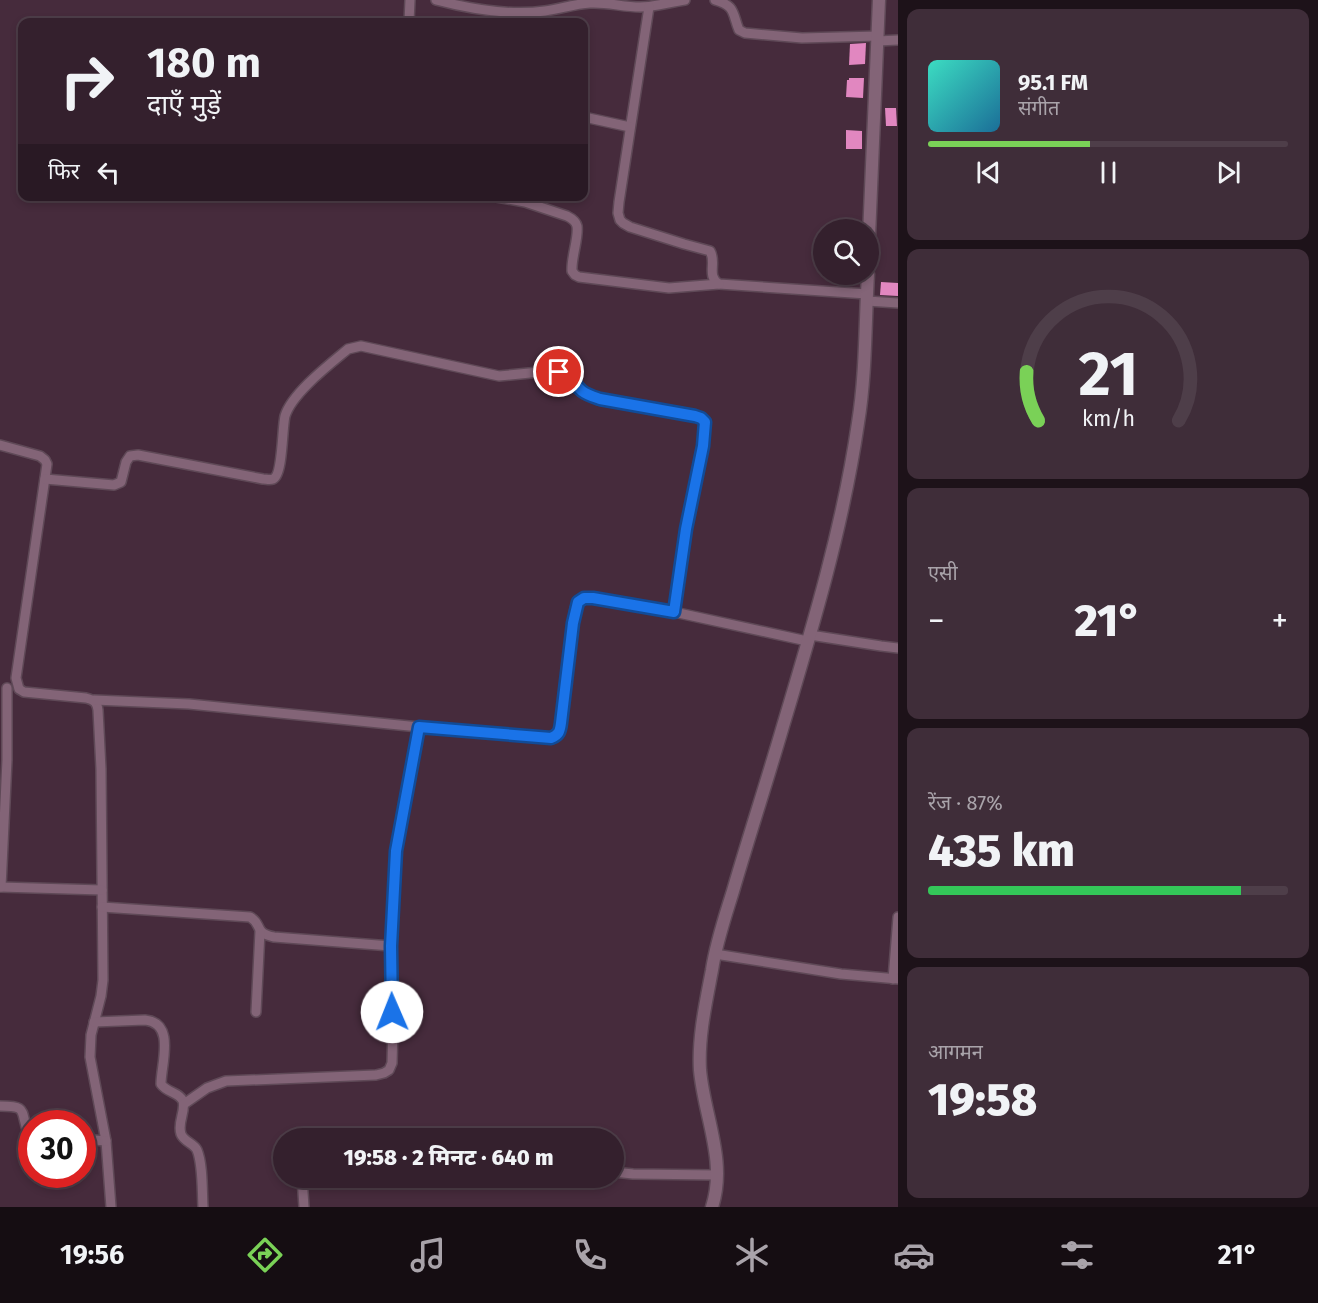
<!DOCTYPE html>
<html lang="hi">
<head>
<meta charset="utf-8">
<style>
  :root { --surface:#34202d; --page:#3f2d39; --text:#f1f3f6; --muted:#a9a3aa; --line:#4e3e49; --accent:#7ad157 }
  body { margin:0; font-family:"Fira Sans","Noto Sans Devanagari",sans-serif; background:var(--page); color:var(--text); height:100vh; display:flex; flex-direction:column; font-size:22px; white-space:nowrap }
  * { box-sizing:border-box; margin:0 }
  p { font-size:20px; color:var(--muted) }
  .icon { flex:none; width:33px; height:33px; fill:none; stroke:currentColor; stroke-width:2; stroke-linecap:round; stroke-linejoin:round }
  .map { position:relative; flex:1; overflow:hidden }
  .details { display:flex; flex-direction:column; gap:9px; padding:9px; background:#1d1219; width:420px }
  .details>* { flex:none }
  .guide { position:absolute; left:18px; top:18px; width:570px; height:183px; border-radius:12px; box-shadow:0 3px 9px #0003,0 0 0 2px var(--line); background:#34202d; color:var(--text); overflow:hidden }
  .controls { position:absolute; left:813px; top:219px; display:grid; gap:12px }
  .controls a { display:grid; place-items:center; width:66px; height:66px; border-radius:50%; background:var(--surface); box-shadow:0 3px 9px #0003,0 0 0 2px var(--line); font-size:30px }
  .speed { position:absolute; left:18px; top:1110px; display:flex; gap:12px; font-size:30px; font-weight:700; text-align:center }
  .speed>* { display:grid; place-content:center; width:78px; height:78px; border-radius:50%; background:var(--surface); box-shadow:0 3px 9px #0003,0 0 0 2px var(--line); line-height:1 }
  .speed .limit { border:9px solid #d22; background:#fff; color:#111 }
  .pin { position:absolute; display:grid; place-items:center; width:51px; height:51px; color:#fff; margin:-26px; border:3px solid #fff; border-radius:50%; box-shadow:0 2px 6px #0007 }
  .me { position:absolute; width:66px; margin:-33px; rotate:359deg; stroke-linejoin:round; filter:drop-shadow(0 0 4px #0008) }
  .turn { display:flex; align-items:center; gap:21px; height:126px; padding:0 30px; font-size:27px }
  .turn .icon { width:78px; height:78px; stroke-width:2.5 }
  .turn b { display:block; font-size:42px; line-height:51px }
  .then { display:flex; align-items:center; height:57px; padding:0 30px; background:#0003; gap:12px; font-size:22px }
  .big { font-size:45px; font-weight:800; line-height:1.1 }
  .details .card { flex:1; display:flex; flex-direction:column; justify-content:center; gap:9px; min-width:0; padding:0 21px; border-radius:12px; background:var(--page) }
  .details .dial { align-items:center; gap:0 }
  .dial svg { height:156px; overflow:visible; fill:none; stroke:var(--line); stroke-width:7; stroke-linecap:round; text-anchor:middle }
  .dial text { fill:var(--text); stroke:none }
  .song { display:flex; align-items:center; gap:18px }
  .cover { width:72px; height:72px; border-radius:9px; background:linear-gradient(135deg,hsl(170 70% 55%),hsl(200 70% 35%)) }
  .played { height:6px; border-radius:3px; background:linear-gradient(90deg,var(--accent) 45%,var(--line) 45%) }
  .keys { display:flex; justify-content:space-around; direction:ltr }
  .heat { display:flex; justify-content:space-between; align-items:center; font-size:33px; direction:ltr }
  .charge { height:9px; border-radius:4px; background:linear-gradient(90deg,#34c759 87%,var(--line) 0) }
  .trip { position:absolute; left:273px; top:1128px; width:351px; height:60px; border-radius:30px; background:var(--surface); box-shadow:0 3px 9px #0003,0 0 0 2px var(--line); font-weight:800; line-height:60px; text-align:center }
  .tab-bar { display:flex; height:96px; justify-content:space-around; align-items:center; background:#150d12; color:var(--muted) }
  .tab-bar .icon { width:42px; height:42px }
  .tab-bar .on { color:var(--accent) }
  .tab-bar b { font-size:27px; color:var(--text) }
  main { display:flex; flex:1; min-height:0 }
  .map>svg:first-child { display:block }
</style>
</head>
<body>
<main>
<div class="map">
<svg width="898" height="1207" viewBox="0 0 898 1207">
  <rect width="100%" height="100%" fill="#462b3c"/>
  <g fill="#e187c0">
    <path d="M866 43 865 64 849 65 850 44Z"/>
    <path d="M849 78H864L863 98 846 97 847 80H849Z"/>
    <path d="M885 108H896L897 126H886Z"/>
    <path d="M846 130 862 131V149H846Z"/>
    <path d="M881 282 898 283V296L880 295Z"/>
  </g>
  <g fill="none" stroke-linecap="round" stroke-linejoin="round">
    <defs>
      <g id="street">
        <path d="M436 0C470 9 509 16 545 11 560 9 574 4 590 3 607 2 623 7 640 7 655 7 670 2 685 0"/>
        <path d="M715 0C736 6 732 13 739 30L745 33 802 38 878 36"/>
        <path d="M649 7 619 202 618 213 620 220 623 223 630 227 684 244 710 251C717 262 706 276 719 284L867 294"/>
        <path d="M409 22 410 0"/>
        <path d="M878 41 898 40"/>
        <path d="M584 117 630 127"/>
        <path d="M491 196 525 202 567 216C571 218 576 221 577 226 579 237 571 258 572 271L575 275 579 277 669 288 719 284"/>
        <path d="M867 301 898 303"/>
        <path d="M0 445 40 456 45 460 47 464 16 678 19 689 24 692 86 698C94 700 97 702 98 710L101 769 103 980 101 996 91 1035 90 1057 106 1141 111 1207"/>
        <path d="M45 479 114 485 121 482 126 462 130 456 138 455 263 479C266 479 270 480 273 479 283 475 282 428 285 416 292 393 330 364 348 349L361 346 499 376 550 371 559 372 567 374 573 379 582 392 600 399 695 416 701 418 705 422 703 446 686 529 674 612"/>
        <path d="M810 635 881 646 898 648"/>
        <path d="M94 700 189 704 419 727 551 738 557 736 560 731 575 609 578 602 584 598H593L674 612 807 641"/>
        <path d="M0 887 102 890"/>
        <path d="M1 887 7 760V688"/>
        <path d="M102 907 250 917C263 924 253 933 274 937L391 946"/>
        <path d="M715 954 841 974 898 979"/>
        <path d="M893 979 898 917"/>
        <path d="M256 1012 260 931"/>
        <path d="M94 1022 145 1020C176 1023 161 1064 161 1084 167 1093 179 1092 183 1101 186 1111 177 1123 181 1134 184 1142 194 1143 197 1150 203 1164 202 1191 203 1207"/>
        <path d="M184 1104 207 1088 226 1081 376 1075 384 1073 389 1070 392 1063 393 1027 391 946 396 851 419 727"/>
        <path d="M0 1106C28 1106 20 1110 28 1133L32 1135"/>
        <path d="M82 1139 106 1141"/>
        <path d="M614 1172 633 1174 717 1175"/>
        <path d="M302 1178 304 1207"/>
      </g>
      <g id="secondary">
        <path d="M868 260 879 0"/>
        <path d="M712 1207C727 1161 704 1116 700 1070 698 1037 706 1002 712 970 716 943 725 917 733 891 749 836 767 781 783 726 813 626 843 526 858 423 866 374 865 324 868 274"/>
      </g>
    </defs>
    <use href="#street" stroke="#5f4957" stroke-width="12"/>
    <use href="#secondary" stroke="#5f4957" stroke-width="15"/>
    <use href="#street" stroke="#836477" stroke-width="9"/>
    <use href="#secondary" stroke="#836477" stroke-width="12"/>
  </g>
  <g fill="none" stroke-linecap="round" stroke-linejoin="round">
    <defs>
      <path id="route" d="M392 1012 391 946 396 851 419 727 551 738C559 735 560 731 561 723L573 623 578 602 584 598H593L674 612 686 529 703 446 705 422 701 418 695 416 600 399C594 397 587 395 582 391 572 383 574 375 559 372"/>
    </defs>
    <use href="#route" stroke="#114b97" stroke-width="15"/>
    <use href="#route" stroke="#1a73e8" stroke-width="10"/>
  </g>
</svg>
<div class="controls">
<a><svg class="icon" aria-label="search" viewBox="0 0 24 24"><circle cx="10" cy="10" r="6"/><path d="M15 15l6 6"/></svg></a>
</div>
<div class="speed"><div class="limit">30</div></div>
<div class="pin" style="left:559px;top:372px;background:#d93025"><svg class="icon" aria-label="arrive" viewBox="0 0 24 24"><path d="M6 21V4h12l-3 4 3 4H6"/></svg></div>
<svg class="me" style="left:392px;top:1012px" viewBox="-20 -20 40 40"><circle r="19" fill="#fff"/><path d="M0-13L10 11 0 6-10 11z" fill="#1a73e8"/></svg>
<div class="trip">19:58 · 2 मिनट · 640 m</div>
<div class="guide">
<div class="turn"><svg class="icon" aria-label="right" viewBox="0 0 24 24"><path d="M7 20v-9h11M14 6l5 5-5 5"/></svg><div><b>180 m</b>दाएँ मुड़ें</div></div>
<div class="then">फिर<svg class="icon" aria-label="left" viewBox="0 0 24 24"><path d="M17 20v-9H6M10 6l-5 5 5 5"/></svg></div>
</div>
</div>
<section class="details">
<div class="card">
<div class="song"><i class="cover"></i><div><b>95.1 FM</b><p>संगीत</p></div></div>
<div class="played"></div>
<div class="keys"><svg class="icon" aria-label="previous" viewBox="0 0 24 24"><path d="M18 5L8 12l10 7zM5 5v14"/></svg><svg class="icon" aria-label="pause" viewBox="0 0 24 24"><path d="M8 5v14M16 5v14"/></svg><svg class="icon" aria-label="next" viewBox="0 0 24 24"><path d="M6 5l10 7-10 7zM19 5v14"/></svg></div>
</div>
<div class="card dial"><svg viewBox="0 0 100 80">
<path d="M14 69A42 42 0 1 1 86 69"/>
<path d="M14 69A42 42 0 0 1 8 44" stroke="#7ad157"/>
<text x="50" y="56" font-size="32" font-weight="700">21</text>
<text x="50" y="72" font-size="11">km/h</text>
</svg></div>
<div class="card"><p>एसी</p>
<div class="heat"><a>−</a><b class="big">21°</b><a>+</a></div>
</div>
<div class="card"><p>रेंज · 87%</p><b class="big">435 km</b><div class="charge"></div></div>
<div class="card"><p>आगमन</p><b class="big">19:58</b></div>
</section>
</main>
<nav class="tab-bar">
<b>19:56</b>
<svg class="icon on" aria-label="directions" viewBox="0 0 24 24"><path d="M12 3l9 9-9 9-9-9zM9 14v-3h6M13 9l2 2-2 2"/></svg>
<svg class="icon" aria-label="music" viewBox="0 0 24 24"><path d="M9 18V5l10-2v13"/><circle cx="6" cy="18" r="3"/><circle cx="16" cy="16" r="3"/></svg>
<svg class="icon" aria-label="phone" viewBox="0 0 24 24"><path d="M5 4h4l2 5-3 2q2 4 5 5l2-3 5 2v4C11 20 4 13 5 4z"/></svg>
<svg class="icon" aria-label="climate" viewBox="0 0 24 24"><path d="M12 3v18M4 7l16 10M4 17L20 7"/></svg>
<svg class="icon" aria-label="car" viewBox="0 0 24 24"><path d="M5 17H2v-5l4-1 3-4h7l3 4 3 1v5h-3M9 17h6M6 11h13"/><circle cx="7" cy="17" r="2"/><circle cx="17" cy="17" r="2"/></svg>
<svg class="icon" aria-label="filters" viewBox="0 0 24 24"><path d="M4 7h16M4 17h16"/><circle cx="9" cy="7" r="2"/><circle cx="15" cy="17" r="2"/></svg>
<b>21°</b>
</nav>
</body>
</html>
